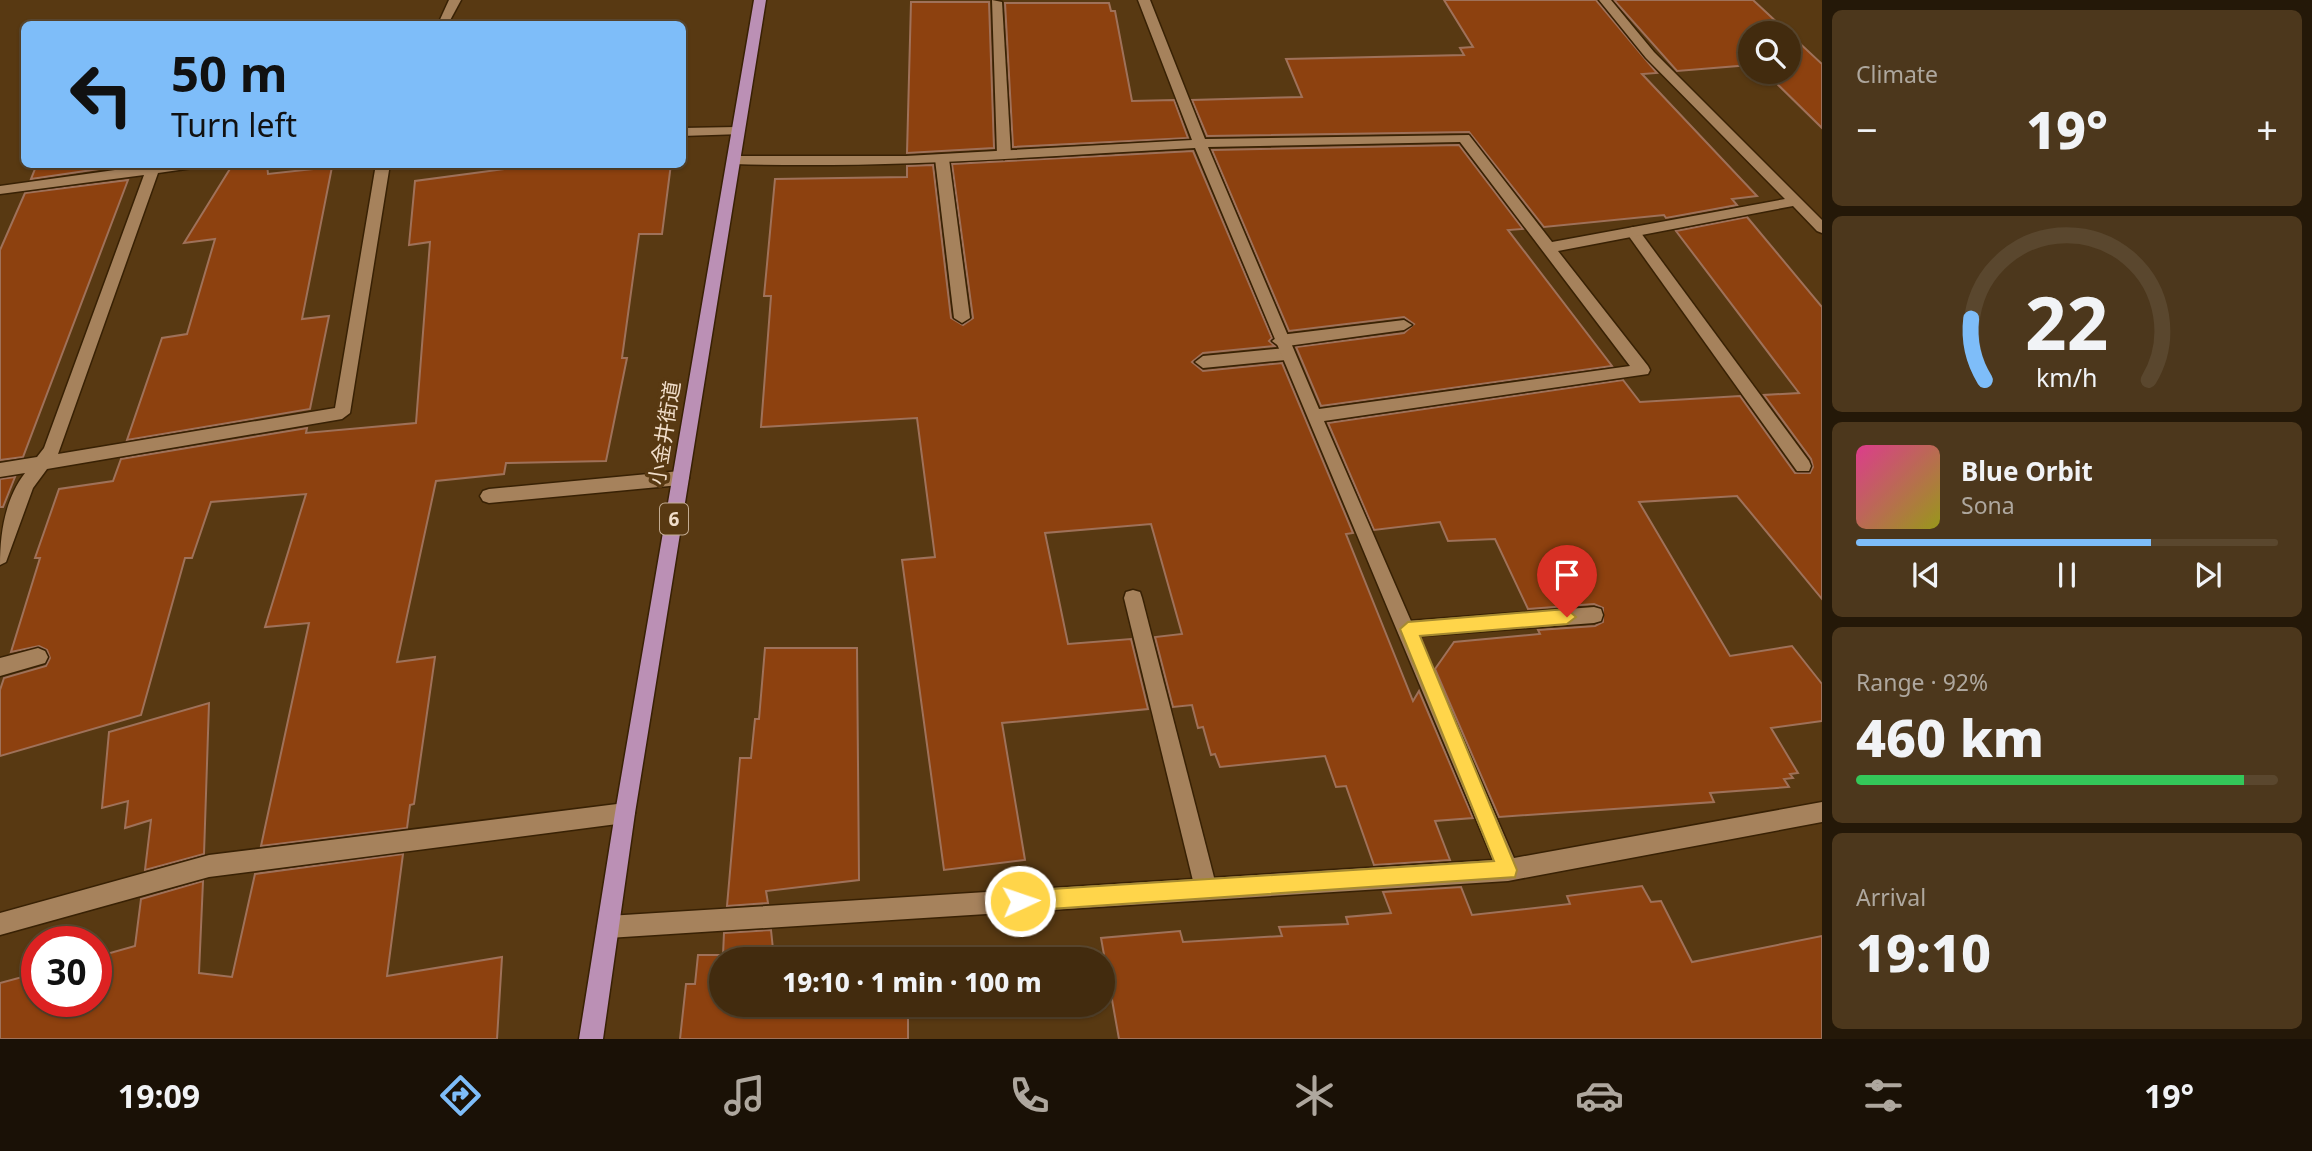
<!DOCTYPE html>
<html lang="en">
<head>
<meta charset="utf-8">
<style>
  :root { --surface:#422b0e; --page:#4c371c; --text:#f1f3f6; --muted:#aea79e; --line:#5a472e; --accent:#7ebdf9 }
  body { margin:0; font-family:"Noto Sans","Noto Sans JP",sans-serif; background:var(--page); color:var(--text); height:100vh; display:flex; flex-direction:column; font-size:26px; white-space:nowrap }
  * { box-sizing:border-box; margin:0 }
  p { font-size:23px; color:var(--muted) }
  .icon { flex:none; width:38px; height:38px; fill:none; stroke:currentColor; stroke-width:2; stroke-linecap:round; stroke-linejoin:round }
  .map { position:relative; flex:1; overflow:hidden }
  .details { display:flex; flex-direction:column; gap:10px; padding:10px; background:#241808; width:490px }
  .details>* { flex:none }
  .hud { position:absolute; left:21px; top:21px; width:665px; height:147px; border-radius:10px; box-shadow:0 2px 5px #0004,0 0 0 2px var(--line); background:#7ebdf9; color:#111; overflow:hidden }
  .buttons { position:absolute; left:1738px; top:21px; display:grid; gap:14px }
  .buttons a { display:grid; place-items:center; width:63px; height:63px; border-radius:50%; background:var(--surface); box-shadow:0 2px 5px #0004,0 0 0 2px var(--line); font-size:35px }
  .speed { position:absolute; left:21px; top:926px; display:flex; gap:14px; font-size:35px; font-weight:700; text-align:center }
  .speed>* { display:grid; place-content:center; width:91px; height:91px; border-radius:50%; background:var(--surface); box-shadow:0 2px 5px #0004,0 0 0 2px var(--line); line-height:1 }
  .speed .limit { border:10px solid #d22; background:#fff; color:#111 }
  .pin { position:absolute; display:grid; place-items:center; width:60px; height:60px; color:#fff; margin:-72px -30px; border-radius:50% 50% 50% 0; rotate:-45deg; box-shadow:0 0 7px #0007 }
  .pin .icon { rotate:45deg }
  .me { position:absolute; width:77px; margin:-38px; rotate:87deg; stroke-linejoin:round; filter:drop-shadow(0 0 5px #0008) }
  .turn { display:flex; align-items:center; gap:24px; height:147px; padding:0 35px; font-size:32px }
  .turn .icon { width:91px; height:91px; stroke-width:2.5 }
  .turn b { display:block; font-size:49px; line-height:60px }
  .big { font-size:52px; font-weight:800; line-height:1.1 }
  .details .widget { flex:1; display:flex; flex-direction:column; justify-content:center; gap:10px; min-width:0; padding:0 24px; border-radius:10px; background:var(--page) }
  .details .dial { align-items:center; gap:0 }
  .dial svg { height:182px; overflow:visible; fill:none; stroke:var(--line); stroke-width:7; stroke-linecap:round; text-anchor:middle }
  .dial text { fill:var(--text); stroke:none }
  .song { display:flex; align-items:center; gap:21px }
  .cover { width:84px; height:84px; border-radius:10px; background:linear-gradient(135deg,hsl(330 70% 55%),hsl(60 70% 35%)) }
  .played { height:7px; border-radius:4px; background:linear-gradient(90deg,var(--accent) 70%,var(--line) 70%) }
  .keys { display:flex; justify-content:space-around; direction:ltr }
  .heat { display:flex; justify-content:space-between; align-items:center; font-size:38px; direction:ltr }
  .charge { height:10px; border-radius:5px; background:linear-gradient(90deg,#34c759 92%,var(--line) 0) }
  .trip { position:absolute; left:709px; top:947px; width:406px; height:70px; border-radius:35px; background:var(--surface); box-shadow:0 2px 5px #0004,0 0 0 2px var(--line); font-weight:800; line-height:70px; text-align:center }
  .tabs { display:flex; height:112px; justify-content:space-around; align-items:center; background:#1a1106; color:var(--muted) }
  .tabs .icon { width:49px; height:49px }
  .tabs .selected { color:var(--accent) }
  .tabs b { font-size:32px; color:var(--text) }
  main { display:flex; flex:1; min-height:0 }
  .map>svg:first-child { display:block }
</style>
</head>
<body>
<main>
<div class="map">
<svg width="1822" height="1039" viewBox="0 0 1822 1039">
  <rect width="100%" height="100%" fill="#583912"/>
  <g fill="#8d410f" stroke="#9f7159" stroke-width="2">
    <path d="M1444 0H1596L1657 73 1642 74 1757 196 1732 199 1737 205 1666 218 1664 215 1544 227 1469 132 1207 136 1192 100 1302 97 1286 59 1464 55 1460 48 1473 47Z"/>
    <path d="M1614 0H1753L1822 64V128L1765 72H1788V33H1750V65L1677 71Z"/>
    <path d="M911 2H989L994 148 907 153Z"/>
    <path d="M1005 3H1109L1111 11H1115L1132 101 1174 100 1188 138 1013 147Z"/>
    <path d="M1459 145 1523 229 1508 230 1612 366 1321 406 1296 347 1404 333 1414 324 1404 317 1289 331 1212 150Z"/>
    <path d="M1193 151 1272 338 1269 341 1275 346 1203 353 1192 362 1203 371 1282 363 1353 533 1346 534 1413 701 1419 691 1473 818 1435 821 1450 860 1374 865 1346 786 1336 787 1325 756 1220 767 1215 754 1211 755 1203 727 1198 728 1192 705 1173 707 1155 637 1182 634 1151 524 1045 533 1068 644 1131 639 1148 709 1002 723 1025 860 944 870 902 560 935 557 917 418 761 427 771 296H764L775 179 907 177V166L933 165 951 318 963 325 973 318 952 164Z"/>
    <path d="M37 164H133L31 179Z"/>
    <path d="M233 164H267L268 174 332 167 302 319 329 316 310 409 127 440 162 338 187 334 215 239 184 243Z"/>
    <path d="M541 164H671L662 234H639L622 358H627L606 461 506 463 504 474 436 481 397 662 435 657 414 804 410 805 407 828 261 846 309 623 265 627 306 494 211 502 192 558H185L141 715 0 756V690L4 678 46 666 50 658 47 650 39 646 11 652 40 558H35L59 489 113 481 121 459 307 428 306 433 416 423 430 242 409 245 415 181Z"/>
    <path d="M128 180 23 457 0 460V250L25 193Z"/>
    <path d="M1747 217 1822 307V599L1737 496 1639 502 1730 656 1792 646 1822 684V721L1771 728 1798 773 1790 774 1793 778 1784 779 1789 787 1710 793 1714 802 1499 817 1435 669 1454 642 1540 634 1538 630 1595 626 1603 622V608L1594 604 1528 609 1495 539 1448 541 1440 522 1374 530 1328 423 1623 380 1640 402 1740 396 1795 473H1810L1813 467 1811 459 1764 395 1799 393 1676 231Z"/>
    <path d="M15 477 3 507H0V479Z"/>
    <path d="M765 648H857L859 880 766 891 768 903 727 906 740 758H751L755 719H759Z"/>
    <path d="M209 703 204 854 145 870 151 820 125 828 128 801 102 808 109 732Z"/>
    <path d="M403 854 387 976 502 957 497 1039H0V983L37 973V1001H96V957L135 946 141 899 203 881 199 973 232 977 255 874Z"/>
    <path d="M1642 886 1651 902 1661 901 1692 962 1822 936V1039H1119L1101 938 1180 931 1183 942 1282 936 1279 927 1348 924 1346 917 1391 913 1383 892 1461 887 1472 915 1570 904 1567 896Z"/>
    <path d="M771 930 774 959H721V1004H908V1039H680L686 984H695L698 955H723L724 933Z"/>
  </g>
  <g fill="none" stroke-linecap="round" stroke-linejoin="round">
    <defs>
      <g id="lane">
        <path d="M992 0 1002 2 1011 155 1004 159 997 155Z"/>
        <path d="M942 155 949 159 970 318 962 323 954 318 935 159Z"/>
        <path d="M1633 227 1638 229 1809 461 1811 466 1809 471H1797L1628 235V229Z"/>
        <path d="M1404 320 1412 325 1404 330 1280 347 1272 341 1280 335Z"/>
        <path d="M1286 348 1294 354 1286 360 1203 368 1195 362 1203 356Z"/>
        <path d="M680 471 686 473 689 478 686 483 680 485 489 503 483 501 480 496 483 491 489 489Z"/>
        <path d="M1133 590 1140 592 1142 598 1217 889 1214 897 1206 900 1198 897 1195 889 1124 598 1126 592Z"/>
        <path d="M1594 607 1601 609 1603 615 1601 621 1594 623 1408 637 1401 635 1399 629 1401 623 1408 621Z"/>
        <path d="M625 803 632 806 635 813 632 820 625 823 209 877 0 935V913L209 855Z"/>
      </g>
      <g id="street">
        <path d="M449 0H461L448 24H438Z"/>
        <path d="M1138 0H1150L1205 139 1469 135 1552 242 1785 199 1646 58 1599 0H1611L1654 52 1822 220V233L1817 231 1793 206 1558 251 1648 366 1650 370 1648 374 1324 421 1514 858 1822 802V822L1508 881 608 938 600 935 597 927 600 919 608 916 1493 860 1195 148C1042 156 888 169 734 164L727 160 734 156H906L1192 140ZM1460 142 1630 366 1319 409 1208 147Z"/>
        <path d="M737 127 743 131 742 134 682 136V128Z"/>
        <path d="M158 164H199L193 168 158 173 58 454 335 408 376 164H390L350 413 342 419 47 469 33 488 6 562 0 565C0 533 5 499 25 473L0 477V463L37 457 44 448 144 175 0 194V186Z"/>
        <path d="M38 648 45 651 48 657 45 663 0 676V658Z"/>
      </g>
      <path id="primary" d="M754 0H766L635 813 603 1039H579L615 813Z"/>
    </defs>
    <use href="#lane" stroke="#382104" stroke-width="3"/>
    <use href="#street" stroke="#382104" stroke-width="3"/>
    <use href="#primary" stroke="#382104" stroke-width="3"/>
    <use href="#lane" fill="#a6825c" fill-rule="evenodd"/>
    <use href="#street" fill="#a6825c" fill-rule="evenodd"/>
    <use href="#primary" fill="#bb90b5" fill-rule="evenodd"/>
  </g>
  <path fill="#ffd54a" stroke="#a68a30" stroke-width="2" d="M1567 609 1576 617 1567 624 1420 636 1517 870 1515 877 1020 911 1013 908 1010 901 1013 894 1020 891 1494 861 1400 629 1408 622Z"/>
  <g text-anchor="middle" stroke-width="7" stroke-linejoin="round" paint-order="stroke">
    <rect fill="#583912" stroke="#c3ac93" stroke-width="2" x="660" y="503.5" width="28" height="31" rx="5"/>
    <g font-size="19" font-weight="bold" fill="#f1deca">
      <text x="674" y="526">6</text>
    </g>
    <g font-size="21" fill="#f1deca" stroke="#583912">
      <text transform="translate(665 433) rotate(-81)" y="7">小金井街道</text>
    </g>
  </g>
</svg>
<div class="buttons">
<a><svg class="icon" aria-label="search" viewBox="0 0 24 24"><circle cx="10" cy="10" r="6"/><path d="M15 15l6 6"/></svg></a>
</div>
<div class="speed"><div class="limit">30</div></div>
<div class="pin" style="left:1567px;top:617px;background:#d93025"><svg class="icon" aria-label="arrive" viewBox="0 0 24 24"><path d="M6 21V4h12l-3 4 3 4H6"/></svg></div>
<svg class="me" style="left:1020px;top:901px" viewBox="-20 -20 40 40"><circle r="17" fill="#ffd54a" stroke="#fff" stroke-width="3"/><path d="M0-11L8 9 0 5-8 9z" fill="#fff"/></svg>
<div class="trip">19:10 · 1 min · 100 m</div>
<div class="hud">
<div class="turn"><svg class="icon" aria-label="left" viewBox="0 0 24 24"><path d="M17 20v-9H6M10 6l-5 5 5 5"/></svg><div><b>50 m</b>Turn left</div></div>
</div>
</div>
<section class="details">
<div class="widget"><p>Climate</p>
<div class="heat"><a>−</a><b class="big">19°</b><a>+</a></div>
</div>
<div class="widget dial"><svg viewBox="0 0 100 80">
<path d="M14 69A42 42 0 1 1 86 69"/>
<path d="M14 69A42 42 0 0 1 8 42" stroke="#7ebdf9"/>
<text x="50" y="56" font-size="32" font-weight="700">22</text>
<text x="50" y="72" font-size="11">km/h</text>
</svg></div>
<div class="widget">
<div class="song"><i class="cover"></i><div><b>Blue Orbit</b><p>Sona</p></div></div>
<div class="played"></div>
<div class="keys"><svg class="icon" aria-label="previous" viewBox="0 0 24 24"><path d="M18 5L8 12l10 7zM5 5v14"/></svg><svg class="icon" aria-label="pause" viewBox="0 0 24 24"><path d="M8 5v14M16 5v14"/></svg><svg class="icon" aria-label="next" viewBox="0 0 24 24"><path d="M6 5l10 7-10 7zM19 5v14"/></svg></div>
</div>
<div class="widget"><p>Range · 92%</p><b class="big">460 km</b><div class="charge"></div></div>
<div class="widget"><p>Arrival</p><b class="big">19:10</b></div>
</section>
</main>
<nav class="tabs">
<b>19:09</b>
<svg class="icon selected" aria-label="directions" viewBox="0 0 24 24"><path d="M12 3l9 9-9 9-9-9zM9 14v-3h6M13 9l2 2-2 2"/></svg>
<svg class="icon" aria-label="music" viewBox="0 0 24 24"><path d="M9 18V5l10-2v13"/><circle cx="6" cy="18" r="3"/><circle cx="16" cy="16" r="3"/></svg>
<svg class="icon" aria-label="phone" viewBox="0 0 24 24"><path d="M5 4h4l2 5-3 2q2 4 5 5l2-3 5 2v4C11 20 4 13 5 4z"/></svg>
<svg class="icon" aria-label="climate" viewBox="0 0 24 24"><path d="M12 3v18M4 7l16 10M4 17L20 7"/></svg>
<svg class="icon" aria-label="car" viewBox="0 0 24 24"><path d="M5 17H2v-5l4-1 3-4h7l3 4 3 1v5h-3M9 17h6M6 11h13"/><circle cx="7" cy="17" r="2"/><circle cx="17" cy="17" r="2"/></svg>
<svg class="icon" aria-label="filters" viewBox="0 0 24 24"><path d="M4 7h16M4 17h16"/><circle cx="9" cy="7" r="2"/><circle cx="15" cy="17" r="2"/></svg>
<b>19°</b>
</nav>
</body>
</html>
